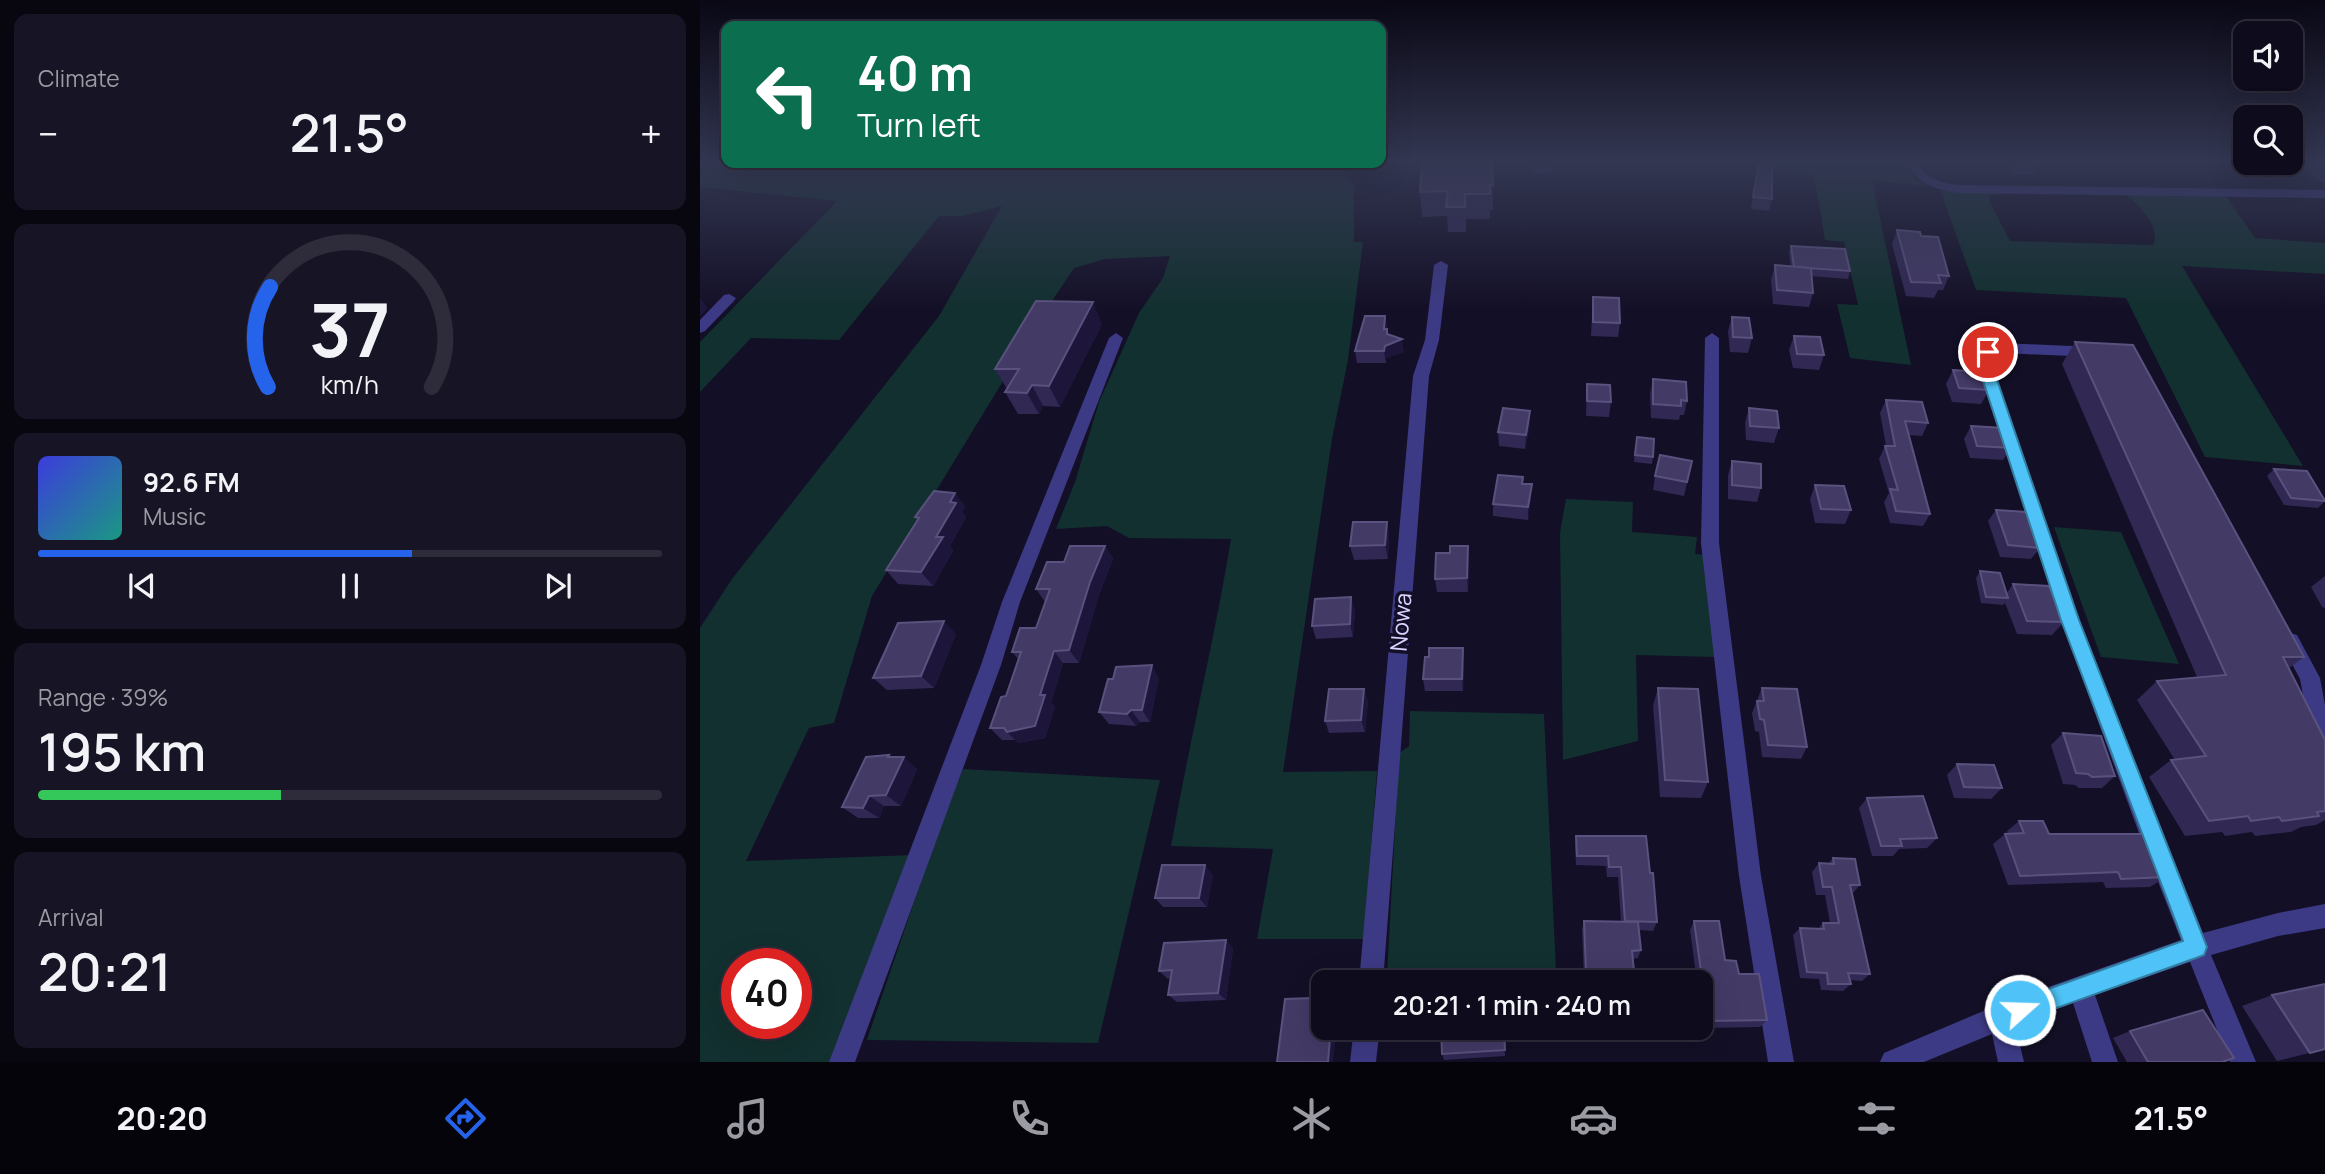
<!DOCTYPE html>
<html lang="en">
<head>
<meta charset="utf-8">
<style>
  :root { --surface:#0e0b1c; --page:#171425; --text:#f1f3f6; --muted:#9b9ba3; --line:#2e2b3b; --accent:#2563eb }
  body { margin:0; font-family:Manrope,sans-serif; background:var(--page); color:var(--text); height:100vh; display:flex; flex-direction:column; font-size:26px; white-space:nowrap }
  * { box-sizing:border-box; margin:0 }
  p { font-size:23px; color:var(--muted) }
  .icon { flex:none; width:38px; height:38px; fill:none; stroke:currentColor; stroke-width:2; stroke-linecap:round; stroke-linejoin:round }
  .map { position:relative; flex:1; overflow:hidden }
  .details { display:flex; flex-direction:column; gap:14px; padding:14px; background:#08060f; width:700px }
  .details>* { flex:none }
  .guide { position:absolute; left:21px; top:21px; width:665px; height:147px; border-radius:14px; box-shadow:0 7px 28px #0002,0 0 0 2px var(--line); background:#0b6e4f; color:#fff; overflow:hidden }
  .controls { position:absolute; left:1533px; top:21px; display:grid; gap:14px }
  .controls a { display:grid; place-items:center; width:70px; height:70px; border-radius:14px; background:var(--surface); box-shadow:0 7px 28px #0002,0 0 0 2px var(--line); font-size:35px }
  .speed { position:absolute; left:21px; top:948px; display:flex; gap:14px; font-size:35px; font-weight:700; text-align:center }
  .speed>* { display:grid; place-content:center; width:91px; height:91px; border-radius:50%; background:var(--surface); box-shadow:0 7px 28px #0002,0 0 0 2px var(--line); line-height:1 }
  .speed .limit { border:10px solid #d22; background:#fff; color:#111 }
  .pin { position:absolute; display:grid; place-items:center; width:60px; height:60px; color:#fff; margin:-30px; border:4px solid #fff; border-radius:50%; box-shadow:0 2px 7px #0007 }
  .me { position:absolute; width:77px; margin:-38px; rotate:70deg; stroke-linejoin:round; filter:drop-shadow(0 0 5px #0008) }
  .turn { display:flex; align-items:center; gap:24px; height:147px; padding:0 21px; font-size:32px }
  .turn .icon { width:91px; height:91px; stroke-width:2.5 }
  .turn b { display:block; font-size:49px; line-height:60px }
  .big { font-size:52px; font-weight:600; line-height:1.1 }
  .details .widget { flex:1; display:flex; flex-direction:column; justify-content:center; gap:10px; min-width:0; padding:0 24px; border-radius:14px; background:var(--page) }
  .details .dial { align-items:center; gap:0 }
  .dial svg { height:182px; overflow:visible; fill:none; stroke:var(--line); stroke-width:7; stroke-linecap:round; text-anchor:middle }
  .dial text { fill:var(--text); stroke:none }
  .song { display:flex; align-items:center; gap:21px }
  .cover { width:84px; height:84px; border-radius:10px; background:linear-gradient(135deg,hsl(240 70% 55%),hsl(170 70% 35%)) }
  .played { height:7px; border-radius:4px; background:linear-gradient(90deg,var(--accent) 60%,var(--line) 60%) }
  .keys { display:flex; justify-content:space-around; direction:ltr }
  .heat { display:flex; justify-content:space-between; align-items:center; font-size:38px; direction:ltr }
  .charge { height:10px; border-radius:5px; background:linear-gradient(90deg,#34c759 39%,var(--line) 0) }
  .trip { position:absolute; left:611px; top:970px; width:402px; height:70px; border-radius:14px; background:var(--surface); box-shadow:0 7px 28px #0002,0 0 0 2px var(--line); font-weight:600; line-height:70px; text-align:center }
  .tabs { display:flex; height:112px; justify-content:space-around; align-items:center; background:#06040b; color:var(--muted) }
  .tabs .icon { width:49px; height:49px }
  .tabs .active { color:var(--accent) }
  .tabs b { font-size:32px; color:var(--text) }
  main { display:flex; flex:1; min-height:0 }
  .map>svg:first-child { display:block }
</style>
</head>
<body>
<main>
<section class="details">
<div class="widget"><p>Climate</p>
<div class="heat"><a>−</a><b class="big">21.5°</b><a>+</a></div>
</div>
<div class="widget dial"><svg viewBox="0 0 100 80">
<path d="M14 69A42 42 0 1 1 86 69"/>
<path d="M14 69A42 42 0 0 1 15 25" stroke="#2563eb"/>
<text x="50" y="56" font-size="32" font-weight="700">37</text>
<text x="50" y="72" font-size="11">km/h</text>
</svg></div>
<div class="widget">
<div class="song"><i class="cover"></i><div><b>92.6 FM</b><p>Music</p></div></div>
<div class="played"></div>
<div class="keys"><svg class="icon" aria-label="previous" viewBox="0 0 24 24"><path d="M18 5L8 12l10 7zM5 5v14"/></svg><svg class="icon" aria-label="pause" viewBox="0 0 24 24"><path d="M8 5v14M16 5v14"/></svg><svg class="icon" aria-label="next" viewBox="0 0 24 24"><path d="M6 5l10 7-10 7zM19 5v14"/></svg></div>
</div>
<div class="widget"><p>Range · 39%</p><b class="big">195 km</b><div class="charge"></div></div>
<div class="widget"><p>Arrival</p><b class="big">20:21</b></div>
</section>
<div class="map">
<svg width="1625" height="1062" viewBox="0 0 1625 1062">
  <rect width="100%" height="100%" fill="#130f26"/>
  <g fill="#12302f" fill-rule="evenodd">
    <path d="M0 161 633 163 654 183V242H663L648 360 632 439 583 772 677 771 664 939H557L573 849 471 846C489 743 514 642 531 539L429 538 407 526 356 529 375 482 399 402 439 313 463 278 470 256 405 259 374 268 350 304 172 596 134 723 109 728 46 861 213 855 134 1062H0V628L32 579 239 316 302 206 263 216H239L139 340 51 338 0 392V342L137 201 0 187ZM37 964H96V1024H37Z"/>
    <path d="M1006 161H1204L1216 180 1229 187 1172 180 1211 365 1150 358 1137 304 1158 305 1144 242 1125 240 1114 174Z"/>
    <path d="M1240 190 1306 194 1291 195 1289 200 1310 241 1453 245C1462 226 1439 207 1427 195H1525L1555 238 1625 243V274L1482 266 1603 466 1505 457 1426 298 1276 290Z"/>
    <path d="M866 499 933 502 932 532 997 537 995 554 1007 555 1015 657 936 655 938 741 863 760 860 533Z"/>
    <path d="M1354 527 1421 532 1479 664 1401 657Z"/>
    <path d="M710 711 844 714 856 971 687 976 699 753 709 746Z"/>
    <path d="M263 769 460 780 398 1043 167 1040 230 855Z"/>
  </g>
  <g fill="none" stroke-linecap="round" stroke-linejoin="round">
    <g fill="#3d3a85" fill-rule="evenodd">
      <path d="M1204 161H1216C1227 179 1240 183 1260 185L1625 190V198L1260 193C1234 189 1219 185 1204 161Z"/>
      <path d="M741 261 748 265 739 340 729 376 683 982H659L713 376 725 340 734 265Z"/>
      <path d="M29 294 36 298 34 301 5 331 0 333V320L24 295Z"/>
      <path d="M416 333 423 338 320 602 301 665 155 1062H129L281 665 302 602 409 338Z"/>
      <path d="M1012 333 1019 338V543L1061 876 1094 1062H1068L1039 876 1001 543 1005 338Z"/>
      <path d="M1302 343 1393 347 1400 352 1393 357 1302 353 1294 355 1291 362 1379 620 1503 933 1578 913 1625 904V928L1578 936 1511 955 1556 1062H1530L1490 962 1395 995 1418 1062H1392L1373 1003 1315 1025 1324 1062H1298L1292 1034 1224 1062H1180L1184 1053 1300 1004 1481 940 1440 836 1361 620 1277 362 1283 349Z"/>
      <path d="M1590 633 1597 635 1620 678 1625 705V754L1618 751 1611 738 1600 679 1580 641 1583 635Z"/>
      <path d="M654 1027H680L676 1062H650Z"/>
    </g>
  </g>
  <g fill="#312854">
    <path d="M792 161 793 210H790V219H766V232H748L747 216 722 217 720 192Z"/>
    <path d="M831 161H852L851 173H831Z"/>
    <path d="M1058 161H1072V199L1069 211 1051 209Z"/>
    <path d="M1302 161H1340L1333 175H1312Z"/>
    <path d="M1603 161H1625V181L1621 182 1599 167Z"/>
    <path d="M1197 230 1221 236 1249 276 1243 290H1238L1234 298 1206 296 1192 244Z"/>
    <path d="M1091 246 1150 271 1148 279 1111 276 1113 293 1109 307 1073 304 1071 280 1075 265 1091 267 1089 253Z"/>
    <path d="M893 297 920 323 918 337 891 336Z"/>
    <path d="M685 316 688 334 704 352 686 358V363H657L655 351Z"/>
    <path d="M1032 317 1052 338 1048 353 1030 352 1028 331Z"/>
    <path d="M402 324 360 407 343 406 339 414H318L305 392 307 389 295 369Z"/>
    <path d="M1094 336 1124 355 1119 370 1093 368 1089 350Z"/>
    <path d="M1375 342 1604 657 1589 668 1625 740V820L1616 825 1601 827 1591 832 1555 836 1552 832 1525 836 1522 832 1485 836 1449 777 1471 760H1475L1437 700 1457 681 1497 677 1362 364Z"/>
    <path d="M1253 370 1289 390 1281 404 1252 402 1246 384Z"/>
    <path d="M953 379 987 401 984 415H980L979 420 951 418 950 394Z"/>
    <path d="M887 384 911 402 909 417 886 416Z"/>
    <path d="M1186 400 1228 423 1222 436 1209 435 1230 514 1223 526 1190 523 1184 502 1189 493 1179 459 1185 446H1186L1180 413Z"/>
    <path d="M1049 408 1079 428 1074 443 1046 440 1045 423Z"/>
    <path d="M830 425 825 449 799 446 798 432Z"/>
    <path d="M1271 426 1311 448 1303 460 1270 458 1264 439Z"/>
    <path d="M935 444 953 457 952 464 934 462Z"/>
    <path d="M992 461 984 496 953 490 955 476Z"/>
    <path d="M1032 461 1061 488 1057 502 1028 499V475Z"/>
    <path d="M1574 469 1625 501 1618 508 1584 505 1567 476Z"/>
    <path d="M823 477V484L831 497 828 520 793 516V504Z"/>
    <path d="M1115 485 1151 510 1145 524 1115 523 1110 499Z"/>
    <path d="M255 493 265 507 262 512 266 517 250 546 253 551 233 586 198 584 186 570 217 520 215 517Z"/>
    <path d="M1296 510 1340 548 1331 559 1300 557 1288 521Z"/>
    <path d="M687 522 689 536 688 559 654 560 650 546Z"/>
    <path d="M405 546 413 559 399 595 379 663H363L351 703 355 707 345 738 318 743 315 740H302L290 728 306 696 319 660 312 652 336 628 345 602 336 589 364 562Z"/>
    <path d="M769 559 768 592H737L735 579Z"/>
    <path d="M1280 571 1307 593 1313 584 1364 622 1352 635 1317 634 1305 603 1303 605 1281 603 1276 578Z"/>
    <path d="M1625 576V608L1622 607 1611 587Z"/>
    <path d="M655 610 653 637 616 639 612 626Z"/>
    <path d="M256 634 234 688 187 690 173 678Z"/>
    <path d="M763 648 764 661 763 691H725L723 679 729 657Z"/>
    <path d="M459 678 450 722H440L436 726 409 724 399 712Z"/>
    <path d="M958 688 1008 782 1001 798 960 797 953 706Z"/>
    <path d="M1062 688 1107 747 1101 759 1062 757 1059 732 1055 731 1052 713Z"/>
    <path d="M668 701 665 732 629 733 625 721Z"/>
    <path d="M1363 733 1415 776 1402 788H1379L1375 785 1363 784 1351 745Z"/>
    <path d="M189 755 217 769 201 806H184L179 818H158L142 807Z"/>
    <path d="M1257 764 1302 788 1291 799 1254 798 1247 775Z"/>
    <path d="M1167 798 1237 838 1227 848 1199 849 1193 856H1172L1159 808Z"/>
    <path d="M1319 821 1349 834 1466 877 1450 887 1406 888 1403 882 1308 885 1293 844 1305 834H1308L1307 831Z"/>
    <path d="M876 836 950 873 957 922 953 931 939 930 941 950 938 958 933 959 934 971 931 978 884 979 882 930 884 921 921 922 918 877H907L906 866 876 865 875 846Z"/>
    <path d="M1133 858 1160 885 1152 894 1170 974 1162 981 1150 980 1151 984 1143 991 1121 990 1119 979 1100 978 1093 935 1100 928 1118 929 1123 923H1130L1125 895H1116L1112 872 1119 863 1128 864Z"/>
    <path d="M513 875 507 907H463L455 898Z"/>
    <path d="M994 921 1025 960 1067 1020 1060 1027 1003 1028 1001 1016V982H997L990 930Z"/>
    <path d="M533 948 526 1000 477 1002 468 995 471 978 468 979 459 971Z"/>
    <path d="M1572 995 1625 1049 1577 1061 1542 1006Z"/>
    <path d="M741 1027H808L804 1028 805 1056 744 1060 742 1054Z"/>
    <path d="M1430 1031 1522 1062H1427L1413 1038Z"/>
  </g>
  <g fill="#1d163a">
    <path d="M0 298 8 308 0 316Z"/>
    <path d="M393 302 402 324 360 407 349 386Z"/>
    <path d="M685 316 689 341 702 339 704 352 686 358V363L684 351V329Z"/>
    <path d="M332 385 343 406 339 414 327 393Z"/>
    <path d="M830 411V425L825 449 826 435Z"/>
    <path d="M832 484 831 497 828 520V507Z"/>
    <path d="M255 493 265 507 262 512 266 517 250 546 253 551 233 586 221 572 250 502Z"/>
    <path d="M687 522 689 536 688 559 685 545Z"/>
    <path d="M405 546 413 559 399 595 379 663 369 650 390 582Z"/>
    <path d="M768 546 769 559 768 592 767 578Z"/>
    <path d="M651 597 655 610 653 637 650 624Z"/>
    <path d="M244 621 256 634 234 688 221 676Z"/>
    <path d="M763 648 764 661 763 691 762 679Z"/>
    <path d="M354 651 363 663 351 703 355 707 345 738 318 743 307 732 340 695Z"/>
    <path d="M452 665 459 678 450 722 442 710Z"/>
    <path d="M664 689 668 701 665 732 661 720Z"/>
    <path d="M431 710 440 722 436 726 427 714Z"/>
    <path d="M189 755 201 764 204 757 217 769 201 806 186 795Z"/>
    <path d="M169 796 184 806 179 818 163 808Z"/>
    <path d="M505 865 513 875 507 907 499 898Z"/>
    <path d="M526 940 533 948 526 1000 518 993Z"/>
    <path d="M612 998 617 1005 616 1018 610 1011Z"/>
    <path d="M631 1027H637L633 1062H628Z"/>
  </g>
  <g fill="#433a66" stroke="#5a527e" stroke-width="2">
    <path d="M722 161H792L793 185H790V194H765V207H746L748 191 720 192Z"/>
    <path d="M1059 161H1072V199L1053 197Z"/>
    <path d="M1316 161H1338L1339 163 1318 164Z"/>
    <path d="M1197 230 1220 232 1221 236 1238 237 1249 276 1238 275 1241 283 1211 282Z"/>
    <path d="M1091 246 1145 249 1150 271 1094 267Z"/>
    <path d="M1075 265 1111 268 1113 293 1077 290Z"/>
    <path d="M893 297 919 298 920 323 893 322Z"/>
    <path d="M336 301 393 302 349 386 332 385 327 393 305 392 319 369H295Z"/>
    <path d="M665 316H685L684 329H687V334L702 339 685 346 684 351H655Z"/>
    <path d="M1032 317 1049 318 1052 338 1033 337Z"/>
    <path d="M1094 336 1120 337 1124 355 1097 354Z"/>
    <path d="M1375 342 1433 345 1604 657H1583L1625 740V811L1617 812 1619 816 1582 821 1579 817 1551 821 1548 816 1509 821 1471 760 1506 756 1457 681 1526 675Z"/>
    <path d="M1253 370 1283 372 1289 390 1259 388Z"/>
    <path d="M953 379 986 382 987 401 981 400V406L953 404Z"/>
    <path d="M887 384 910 385 911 402 887 401Z"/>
    <path d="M1186 400 1222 402 1228 423 1205 421 1230 514 1196 511 1190 489 1198 490 1185 446H1195Z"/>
    <path d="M803 408 830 411 826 435 798 432Z"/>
    <path d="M1049 408 1077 411 1079 428 1050 426Z"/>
    <path d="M1271 426 1304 428 1311 448 1277 446Z"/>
    <path d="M937 437 954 439 953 457 935 455Z"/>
    <path d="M960 455 992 461 987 482 955 476Z"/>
    <path d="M1032 461 1061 464V488L1032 485Z"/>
    <path d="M1574 469 1607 471 1625 501 1591 498Z"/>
    <path d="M798 475 823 477 822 484H832L828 507 793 504Z"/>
    <path d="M1115 485 1144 486 1151 510 1121 509Z"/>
    <path d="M234 491 255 493 250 502 256 503 236 537H243L221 572 186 570 219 518 215 517Z"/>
    <path d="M1296 510 1327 512 1340 548 1308 545Z"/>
    <path d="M653 522H687L685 545 650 546Z"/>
    <path d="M370 546H405L390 582 369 650 354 651 340 695H345L335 726 307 732 304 728H290L301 697 306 696 321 652H312L320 628H336L350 589H336L347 562H364Z"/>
    <path d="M750 546H768L767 578 735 579 736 553H750Z"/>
    <path d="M1280 571 1300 573 1308 598 1286 597Z"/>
    <path d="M1313 584 1349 586 1364 622 1327 621Z"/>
    <path d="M651 597 650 624 612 626 615 599Z"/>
    <path d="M244 621 221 676 173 678 198 623Z"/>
    <path d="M729 648H763L762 679H723L725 657H729Z"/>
    <path d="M452 665 442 710H431L427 714 399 712 408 679H413L416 667Z"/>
    <path d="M958 688 998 689 1008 782 965 780Z"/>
    <path d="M1062 688 1097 689 1107 747 1068 745 1064 720 1060 719 1057 701H1064Z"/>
    <path d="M629 689H664L661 720 625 721Z"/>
    <path d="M1363 733 1401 736 1415 776 1392 777 1388 774 1376 773Z"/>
    <path d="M189 755 188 757H204L186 795 169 796 163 808 142 807 166 757Z"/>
    <path d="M1257 764 1294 765 1302 788 1264 787Z"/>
    <path d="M1223 796 1237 838 1200 839 1202 846H1181L1167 798Z"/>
    <path d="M1319 821H1343L1349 834H1445L1466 877 1421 879 1418 872 1320 876 1305 834 1324 833Z"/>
    <path d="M876 836H946L950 873H953L957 922 925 921 921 867H909L908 856H877Z"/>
    <path d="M1133 858 1155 859 1160 885H1150L1170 974 1148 973 1151 984H1128L1127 973 1107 972 1100 928 1124 929 1123 923H1139L1132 887H1123L1119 863 1134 864Z"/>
    <path d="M462 865H505L499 898H455Z"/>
    <path d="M884 921 938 922 941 950 932 951 934 971H886Z"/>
    <path d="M994 921H1019L1025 960 1036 961 1039 974H1059L1067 1020 1008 1021Z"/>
    <path d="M526 940 518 993 468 995 472 970 459 971 464 943Z"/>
    <path d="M1625 984V1049L1610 1053 1572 995Z"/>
    <path d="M612 998 610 1011H623V1027H631L628 1062H577L585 999Z"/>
    <path d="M1503 1010 1534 1058 1522 1062H1448L1430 1031Z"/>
    <path d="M741 1027H804L805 1050 742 1054Z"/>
  </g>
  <linearGradient id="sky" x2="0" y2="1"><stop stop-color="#0a0815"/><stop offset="0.52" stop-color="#333752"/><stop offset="1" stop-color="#333752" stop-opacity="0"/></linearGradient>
  <rect width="1625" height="310" fill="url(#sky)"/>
  <path fill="#4fc3f7" stroke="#337fa1" stroke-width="2" d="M1288 347 1295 352 1291 362 1379 620 1507 947 1504 955 1496 958 1320 1021 1312 1018 1308 1010 1312 1002 1483 941 1361 620 1277 362 1283 349Z"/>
  <g text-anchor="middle" stroke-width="7" stroke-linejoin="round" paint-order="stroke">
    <g font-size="23" fill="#d9d4ff" stroke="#130f26">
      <text transform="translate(701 622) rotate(-85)" y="8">Nowa</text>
    </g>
  </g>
</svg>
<div class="controls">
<a><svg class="icon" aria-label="sound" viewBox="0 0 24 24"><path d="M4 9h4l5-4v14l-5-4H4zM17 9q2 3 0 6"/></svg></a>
<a><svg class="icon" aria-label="search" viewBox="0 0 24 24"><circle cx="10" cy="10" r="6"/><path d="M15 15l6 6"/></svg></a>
</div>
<div class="speed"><div class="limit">40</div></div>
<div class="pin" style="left:1288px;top:352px;background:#d93025"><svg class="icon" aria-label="arrive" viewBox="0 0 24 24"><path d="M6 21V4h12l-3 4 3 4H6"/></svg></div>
<svg class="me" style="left:1320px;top:1010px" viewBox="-20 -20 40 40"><circle r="17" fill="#4fc3f7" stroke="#fff" stroke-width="3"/><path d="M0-11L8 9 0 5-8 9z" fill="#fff"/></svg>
<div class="trip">20:21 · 1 min · 240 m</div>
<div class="guide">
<div class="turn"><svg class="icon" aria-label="left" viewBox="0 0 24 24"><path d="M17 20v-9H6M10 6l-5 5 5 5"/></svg><div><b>40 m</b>Turn left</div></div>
</div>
</div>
</main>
<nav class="tabs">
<b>20:20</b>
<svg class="icon active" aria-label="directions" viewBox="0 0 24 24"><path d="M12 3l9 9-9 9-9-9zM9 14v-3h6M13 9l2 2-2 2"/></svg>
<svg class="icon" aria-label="music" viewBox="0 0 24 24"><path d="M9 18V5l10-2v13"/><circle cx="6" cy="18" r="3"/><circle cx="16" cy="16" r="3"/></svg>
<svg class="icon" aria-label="phone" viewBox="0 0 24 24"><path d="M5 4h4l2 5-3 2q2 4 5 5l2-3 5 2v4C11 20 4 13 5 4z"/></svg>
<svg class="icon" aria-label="climate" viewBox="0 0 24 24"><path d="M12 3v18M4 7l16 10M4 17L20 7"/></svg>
<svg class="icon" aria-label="car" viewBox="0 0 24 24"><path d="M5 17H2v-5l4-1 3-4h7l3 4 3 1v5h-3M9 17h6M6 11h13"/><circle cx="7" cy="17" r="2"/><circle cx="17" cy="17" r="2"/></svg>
<svg class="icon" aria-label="filters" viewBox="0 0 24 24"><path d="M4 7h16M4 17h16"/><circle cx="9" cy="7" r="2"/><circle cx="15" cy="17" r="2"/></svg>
<b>21.5°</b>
</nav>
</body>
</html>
